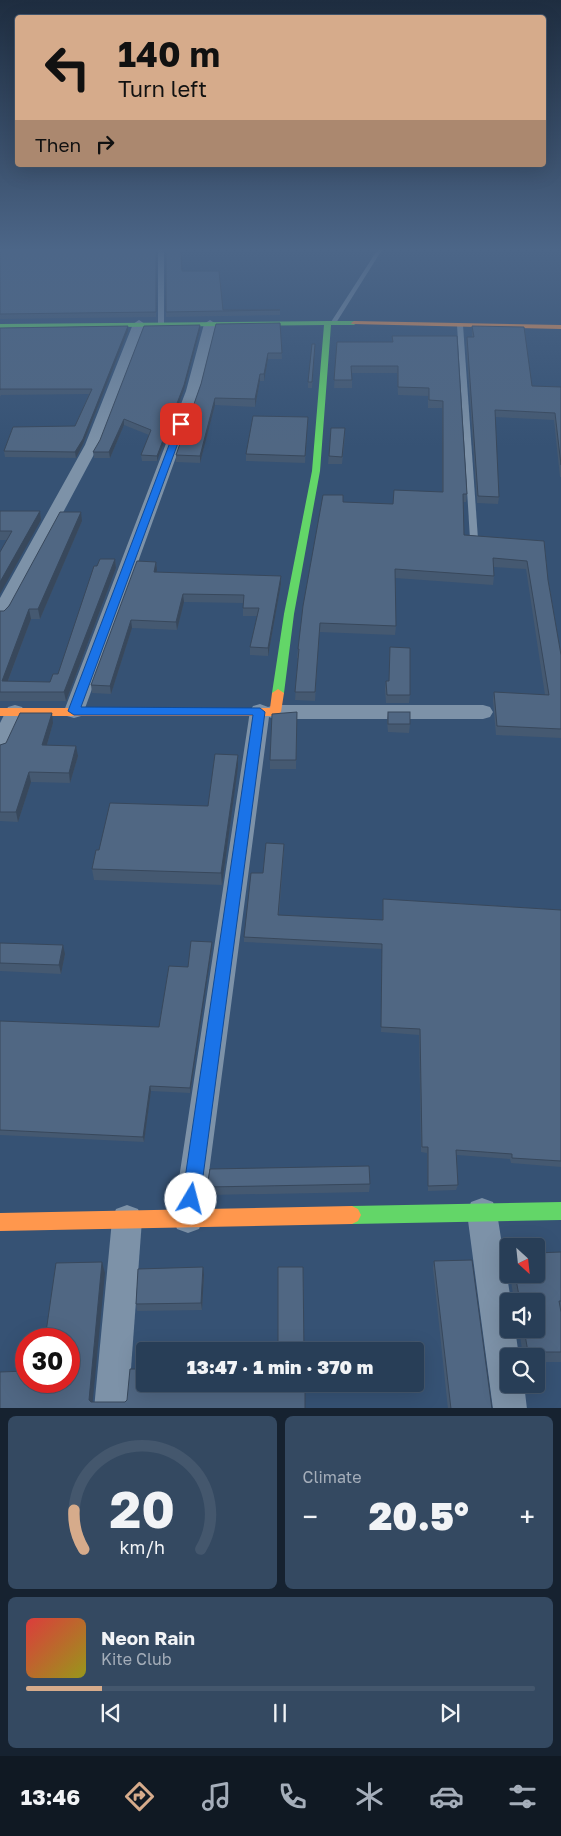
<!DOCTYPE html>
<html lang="en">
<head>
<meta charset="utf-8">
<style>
  :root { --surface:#283e57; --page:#344961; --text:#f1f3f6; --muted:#a5aeba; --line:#44576d; --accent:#d6ab8b }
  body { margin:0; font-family:"Golos Text",sans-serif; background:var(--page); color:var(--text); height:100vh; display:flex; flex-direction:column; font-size:19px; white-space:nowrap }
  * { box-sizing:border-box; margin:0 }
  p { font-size:16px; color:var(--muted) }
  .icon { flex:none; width:28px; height:28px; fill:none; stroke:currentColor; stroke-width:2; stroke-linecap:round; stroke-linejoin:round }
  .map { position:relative; height:1408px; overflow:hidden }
  .panel { display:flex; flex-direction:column; gap:8px; padding:8px; background:#162230; flex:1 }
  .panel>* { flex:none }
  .banner { position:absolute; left:15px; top:15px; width:531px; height:152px; border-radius:5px; box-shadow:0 5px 20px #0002,0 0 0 1px var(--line); background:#d6ab8b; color:#111; overflow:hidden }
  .needle { width:32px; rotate:153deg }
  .buttons { position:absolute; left:500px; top:1238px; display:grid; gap:10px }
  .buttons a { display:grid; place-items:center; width:45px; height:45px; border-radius:5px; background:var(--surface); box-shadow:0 5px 20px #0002,0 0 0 1px var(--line); font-size:25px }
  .speed { position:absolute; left:15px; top:1328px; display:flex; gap:10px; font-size:25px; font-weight:700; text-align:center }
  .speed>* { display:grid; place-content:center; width:65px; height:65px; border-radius:50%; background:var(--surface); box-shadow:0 5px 20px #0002,0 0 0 1px var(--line); line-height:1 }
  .speed .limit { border:8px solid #d22; background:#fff; color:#111 }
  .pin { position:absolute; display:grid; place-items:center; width:42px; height:42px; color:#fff; margin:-21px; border-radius:10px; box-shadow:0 2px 8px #0006 }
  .me { position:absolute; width:55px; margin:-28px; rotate:8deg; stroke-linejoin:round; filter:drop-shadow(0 0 4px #0008) }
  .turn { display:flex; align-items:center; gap:18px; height:105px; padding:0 20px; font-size:22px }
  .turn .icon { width:65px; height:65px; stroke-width:2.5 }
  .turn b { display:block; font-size:35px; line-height:42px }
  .then { display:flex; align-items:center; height:48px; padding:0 20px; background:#0003; gap:10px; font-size:19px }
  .big { font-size:38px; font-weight:800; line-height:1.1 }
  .panel .card { flex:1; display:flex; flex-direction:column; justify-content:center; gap:8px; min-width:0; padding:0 18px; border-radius:8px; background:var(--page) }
  .panel .dial { align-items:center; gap:0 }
  .dial svg { height:130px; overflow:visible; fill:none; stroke:var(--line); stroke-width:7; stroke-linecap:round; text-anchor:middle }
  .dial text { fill:var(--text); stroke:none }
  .song { display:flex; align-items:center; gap:15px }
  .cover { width:60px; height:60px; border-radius:8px; background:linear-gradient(135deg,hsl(0 70% 55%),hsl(60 70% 35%)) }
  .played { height:5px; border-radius:2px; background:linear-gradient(90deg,var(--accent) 15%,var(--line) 15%) }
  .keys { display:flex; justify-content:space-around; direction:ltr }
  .heat { display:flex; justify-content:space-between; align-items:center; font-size:28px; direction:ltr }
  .panel .tiles { flex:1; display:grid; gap:8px; grid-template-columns:1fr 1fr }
  .card:last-child { grid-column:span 2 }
  .trip { position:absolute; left:136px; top:1342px; width:288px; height:50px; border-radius:5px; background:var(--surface); box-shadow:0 5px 20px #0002,0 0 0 1px var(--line); font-weight:800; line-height:50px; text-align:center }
  .tabs { display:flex; height:80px; justify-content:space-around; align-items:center; background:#101923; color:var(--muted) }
  .tabs .icon { width:35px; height:35px }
  .tabs .current { color:var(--accent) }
  .tabs b { font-size:22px; color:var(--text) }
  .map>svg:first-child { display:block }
</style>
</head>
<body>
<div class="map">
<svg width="561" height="1409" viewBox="0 0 561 1409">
  <rect width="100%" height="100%" fill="#365274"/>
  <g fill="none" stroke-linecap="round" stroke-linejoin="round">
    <g fill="#7d92a8" fill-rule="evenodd">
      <path d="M158 249H164V324L161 326 158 324Z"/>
      <path d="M378 249H384L380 253 336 323H332L331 322Z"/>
      <path d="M460 323 463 325 478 539 474 541 470 539 457 325Z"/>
    </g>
    <g fill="#7d92a8" fill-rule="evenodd">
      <path d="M139 320 145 324 99 445 9 614 6 618 0 619V598L85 445 133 324Z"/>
      <path d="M210 320 216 324 200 391 84 711 81 716 74 718 67 716 64 711 186 391 204 324Z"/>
      <path d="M260 704 268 707 275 705H483L490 707 493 712 490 717 483 719H275L269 717 203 1218 199 1229 188 1233 177 1229 173 1218 250 711 253 706Z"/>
      <path d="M15 705 22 707 25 712 10 747 7 752 0 754V723L8 707Z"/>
      <path d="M482 1198 493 1202 497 1213 511 1301H509V1329H515L519 1356H509V1384H524L527 1409H493L467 1213 471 1202Z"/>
      <path d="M127 1205 138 1209 142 1220 128 1409H94L112 1220 116 1209Z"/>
    </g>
    <g fill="#63d668" fill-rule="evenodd">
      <path d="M330 321H354L357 323 354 325H331L320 471 294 614 284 693 278 697 272 693 284 614 312 471 324 325 0 328V324Z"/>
      <path d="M561 1202V1220L352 1224 346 1221 343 1215 346 1209 352 1206Z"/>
    </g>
    <g fill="#ff974d" fill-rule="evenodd">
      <path d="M354 321 561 325V329L352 324 351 323Z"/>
      <path d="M278 689 284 693 281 712 275 716H0V708H270L272 693Z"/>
      <path d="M352 1206 358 1209 361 1215 358 1221 352 1224 0 1231V1213Z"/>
    </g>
  </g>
  <g fill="#455971">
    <path d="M0 249H156V317L0 319Z"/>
    <path d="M182 271 223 310H280V315L166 317V312Z"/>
    <path d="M280 323 282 359H268L264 381H260L255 407 215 405 200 463 176 462V455L201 384Z"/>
    <path d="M128 326V331L83 444 76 458 5 457 4 451 75 426 89 394 1 395 0 397V328Z"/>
    <path d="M472 326 532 386 561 387V477H560L554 420 495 417 499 497 498 504 477 503 466 343 467 337H472Z"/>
    <path d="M200 330 184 390 157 461H142L141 455 149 435 124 425 110 458H94L93 452Z"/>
    <path d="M392 336H457L467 494 466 502H463L464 535 544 541 548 580 561 655V738L496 735 493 701 494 692 545 695 526 569 494 567V576L493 585 395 578 396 626 395 635 319 632 315 701 295 700 298 658H297L298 649 343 502 393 504 442 492V408H428V396L398 395 397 373H352V388H334L337 342H392Z"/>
    <path d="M315 350 312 388H308V382Z"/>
    <path d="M308 417 305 463 246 461V454Z"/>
    <path d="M331 428 345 436 342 464H328Z"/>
    <path d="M0 511H40L41 520 7 540H0Z"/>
    <path d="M82 521 40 619H31L8 681 50 682 58 674 97 566 115 559 116 568 66 701H0V611H4Z"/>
    <path d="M156 562 157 570 156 572 281 584 268 656 250 655V647L257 616H243V603L184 602 177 630 132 628 111 694 92 693 91 685Z"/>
    <path d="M390 647 410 695 409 703H386L385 689 386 681H389Z"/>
    <path d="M297 712 296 769H270V760Z"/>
    <path d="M388 712 410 724 409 733 388 732 387 721Z"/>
    <path d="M53 723 47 745 78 756 70 783 31 782 18 822 0 821V745L6 743Z"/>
    <path d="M238 755V767L222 885 94 880 92 869 99 850 208 806Z"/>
    <path d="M284 850 279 915 382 920 383 899 561 910V1167L511 1163 510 1159 457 1155 458 1185 456 1190 428 1191 427 1153 421 1152 419 1035 381 1032 382 949 244 942V937L263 873Z"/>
    <path d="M0 943 65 954 61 974 0 971Z"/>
    <path d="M212 947 190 1093 151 1091 144 1142 0 1135V1021L159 1027 188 967Z"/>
    <path d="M370 1184 369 1192 208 1195 207 1187Z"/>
    <path d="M561 1252V1362H536V1356H523L519 1329H536V1301H514L510 1274H536Z"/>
    <path d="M434 1261 492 1409H448L433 1268Z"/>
    <path d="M204 1275 202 1310 137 1311 136 1304Z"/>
  </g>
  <g fill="#38485c">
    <path d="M200 325V330L184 390 157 461V456Z"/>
    <path d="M128 326V331L83 444 76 458 75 452Z"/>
    <path d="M268 353V359L264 381V374Z"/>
    <path d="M260 374V381L255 407V399Z"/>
    <path d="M215 398V405L200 463V456Z"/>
    <path d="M124 419V425L110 458 109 452Z"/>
    <path d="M40 511 41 520 0 594V582Z"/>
    <path d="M81 512 82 521 40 619 38 609Z"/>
    <path d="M115 559 116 568 66 701 64 692Z"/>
    <path d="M156 562 157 570 154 580V572Z"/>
    <path d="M281 576V584L268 656V648Z"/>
    <path d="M183 594 184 602 177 630 176 622Z"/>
    <path d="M29 609 31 619 4 691 2 681Z"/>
    <path d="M131 620 132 628 111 694 110 686Z"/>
    <path d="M52 713 53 723 44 755 42 745Z"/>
    <path d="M76 746 78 756 70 783 69 773Z"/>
    <path d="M238 755V767L222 885 221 873Z"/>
    <path d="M29 772 31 782 18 822 16 812Z"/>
    <path d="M212 942V947L190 1093V1088Z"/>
    <path d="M63 945 65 954 61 974 59 965Z"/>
    <path d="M150 1086 151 1091 144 1142 143 1137Z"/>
    <path d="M102 1262 105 1273 92 1409 89 1400Z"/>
    <path d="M203 1267 204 1275 202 1310 201 1303Z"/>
  </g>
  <g fill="#506783" stroke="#38485c">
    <path d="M0 249H156V312L0 314Z"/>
    <path d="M166 249H181L182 271H219L223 310H280L166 312Z"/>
    <path d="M280 323 282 353H268L264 374H260L255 399 215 398 200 456 176 455 201 384 216 324Z"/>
    <path d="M200 325 184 385 157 456 141 455 151 430 124 419 109 452H93L100 440 144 326Z"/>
    <path d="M128 326 83 439 75 452 4 451 13 427 75 426 92 389H0V390V328Z"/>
    <path d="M472 326 524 327 532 386 561 387V465L555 413 495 410 499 497 478 496 467 337H474Z"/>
    <path d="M392 336H457L467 494H463L464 535 544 541 548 580 561 655V729L497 726 494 692 549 695 527 561 493 558 494 576 395 569 396 626 320 623 315 692H295L299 649H298L303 606 323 495H343V502L393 504 394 490 443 492V401L429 400V388L398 387V366H351L352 380H334L337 342H393Z"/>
    <path d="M312 344H315L312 382H308Z"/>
    <path d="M253 416 308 417 305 456 246 454Z"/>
    <path d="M331 428H345L342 457 329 456Z"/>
    <path d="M0 511H40L0 582V552L12 531H0Z"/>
    <path d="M60 512H81L38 609H29L2 681 50 682 53 674H58L94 566H97L100 559H115L64 692H0V611H4L9 606Z"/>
    <path d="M137 561 156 562 154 572 281 576 268 648 250 647 259 608H243L244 595 183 594 176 622 131 620 110 686 91 685Z"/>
    <path d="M390 647 410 648V695H387L386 681H389Z"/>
    <path d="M297 712 296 760H270L272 714Z"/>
    <rect x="388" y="712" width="22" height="12"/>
    <path d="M20 713H52L42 745 76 746 69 773 29 772 16 812H0V745L6 743Z"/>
    <path d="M215 754 238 755 221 873 92 869 96 850H99L110 803 208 806Z"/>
    <path d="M266 843 284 844 278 915 383 920V899L561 910V1161L512 1158V1154L456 1150 458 1185 428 1186V1147H422L420 1029 381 1027 382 944 244 937 251 873H263Z"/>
    <path d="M191 941 212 942 190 1088 150 1086 143 1137 0 1130V1021L159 1027 169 966 188 967Z"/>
    <path d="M0 943 63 945 59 965 0 963Z"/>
    <path d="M369 1166 370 1184 207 1187 210 1169Z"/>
    <path d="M561 1252V1301H559L561 1312V1352H528L524 1329H536V1301H520L515 1274H536V1253Z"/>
    <path d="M472 1260 492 1409H451L434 1261Z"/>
    <path d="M102 1262 89 1400 91 1402H125L127 1400 130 1369H145V1384H305V1409H0V1372L26 1371V1381H69V1339H45L56 1263Z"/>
    <path d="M203 1267 201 1303 136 1304 138 1269Z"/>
    <path d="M278 1267H303L304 1351H278Z"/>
  </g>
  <linearGradient id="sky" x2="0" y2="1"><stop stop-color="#1e2d40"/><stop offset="0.56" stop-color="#4c6688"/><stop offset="1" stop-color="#4c6688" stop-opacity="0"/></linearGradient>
  <rect width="561" height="446" fill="url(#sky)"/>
  <path fill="#1a73e8" stroke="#114b97" d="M181 422 185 424 81 707 260 708 265 712 200 1199 197 1205 191 1207 185 1205 182 1199 253 715H74L68 711 177 424Z"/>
</svg>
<div class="buttons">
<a><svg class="needle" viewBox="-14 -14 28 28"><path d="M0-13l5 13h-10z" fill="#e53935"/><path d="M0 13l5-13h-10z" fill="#a5aeba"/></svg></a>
<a><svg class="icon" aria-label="sound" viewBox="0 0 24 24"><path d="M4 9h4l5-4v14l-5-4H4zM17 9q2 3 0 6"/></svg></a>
<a><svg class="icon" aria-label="search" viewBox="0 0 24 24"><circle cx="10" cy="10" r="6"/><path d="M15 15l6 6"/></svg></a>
</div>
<div class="speed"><div class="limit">30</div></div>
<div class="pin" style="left:181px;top:424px;background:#d93025"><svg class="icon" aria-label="arrive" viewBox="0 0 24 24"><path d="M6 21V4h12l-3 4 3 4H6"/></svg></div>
<svg class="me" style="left:191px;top:1199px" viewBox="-20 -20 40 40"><circle r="19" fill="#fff"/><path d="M0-13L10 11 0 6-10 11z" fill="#1a73e8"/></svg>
<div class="trip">13:47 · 1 min · 370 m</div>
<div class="banner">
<div class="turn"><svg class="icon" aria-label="left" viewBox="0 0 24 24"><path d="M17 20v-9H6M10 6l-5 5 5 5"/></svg><div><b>140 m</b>Turn left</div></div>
<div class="then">Then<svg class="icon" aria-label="right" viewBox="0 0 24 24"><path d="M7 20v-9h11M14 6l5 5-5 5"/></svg></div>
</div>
</div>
<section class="panel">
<div class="tiles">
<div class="card dial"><svg viewBox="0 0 100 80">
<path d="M14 69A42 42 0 1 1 86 69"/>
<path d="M14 69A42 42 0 0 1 8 45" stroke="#d6ab8b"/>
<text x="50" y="56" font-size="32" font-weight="700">20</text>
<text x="50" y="72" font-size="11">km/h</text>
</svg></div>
<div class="card"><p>Climate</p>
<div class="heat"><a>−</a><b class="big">20.5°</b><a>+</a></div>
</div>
<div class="card">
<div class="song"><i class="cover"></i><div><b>Neon Rain</b><p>Kite Club</p></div></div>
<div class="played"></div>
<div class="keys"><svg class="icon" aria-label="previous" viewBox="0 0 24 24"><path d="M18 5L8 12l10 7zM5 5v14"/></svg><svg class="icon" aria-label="pause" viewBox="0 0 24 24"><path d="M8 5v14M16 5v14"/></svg><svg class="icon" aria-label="next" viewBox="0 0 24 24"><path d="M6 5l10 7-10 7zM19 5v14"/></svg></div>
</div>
</div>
</section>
<nav class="tabs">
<b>13:46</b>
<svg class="icon current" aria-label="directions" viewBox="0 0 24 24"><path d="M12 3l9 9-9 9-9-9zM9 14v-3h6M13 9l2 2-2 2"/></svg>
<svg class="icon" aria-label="music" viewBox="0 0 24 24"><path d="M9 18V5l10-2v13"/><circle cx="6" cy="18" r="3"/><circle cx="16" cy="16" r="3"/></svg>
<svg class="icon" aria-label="phone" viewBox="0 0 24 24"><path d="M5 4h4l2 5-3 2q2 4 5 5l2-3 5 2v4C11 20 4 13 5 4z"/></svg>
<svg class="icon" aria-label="climate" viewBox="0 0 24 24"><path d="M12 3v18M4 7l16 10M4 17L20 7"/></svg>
<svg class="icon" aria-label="car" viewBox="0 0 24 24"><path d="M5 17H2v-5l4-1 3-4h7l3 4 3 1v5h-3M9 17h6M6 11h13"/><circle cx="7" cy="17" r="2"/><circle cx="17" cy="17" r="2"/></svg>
<svg class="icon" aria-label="filters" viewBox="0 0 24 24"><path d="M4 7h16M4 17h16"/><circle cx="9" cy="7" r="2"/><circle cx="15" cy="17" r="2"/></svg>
</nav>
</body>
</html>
